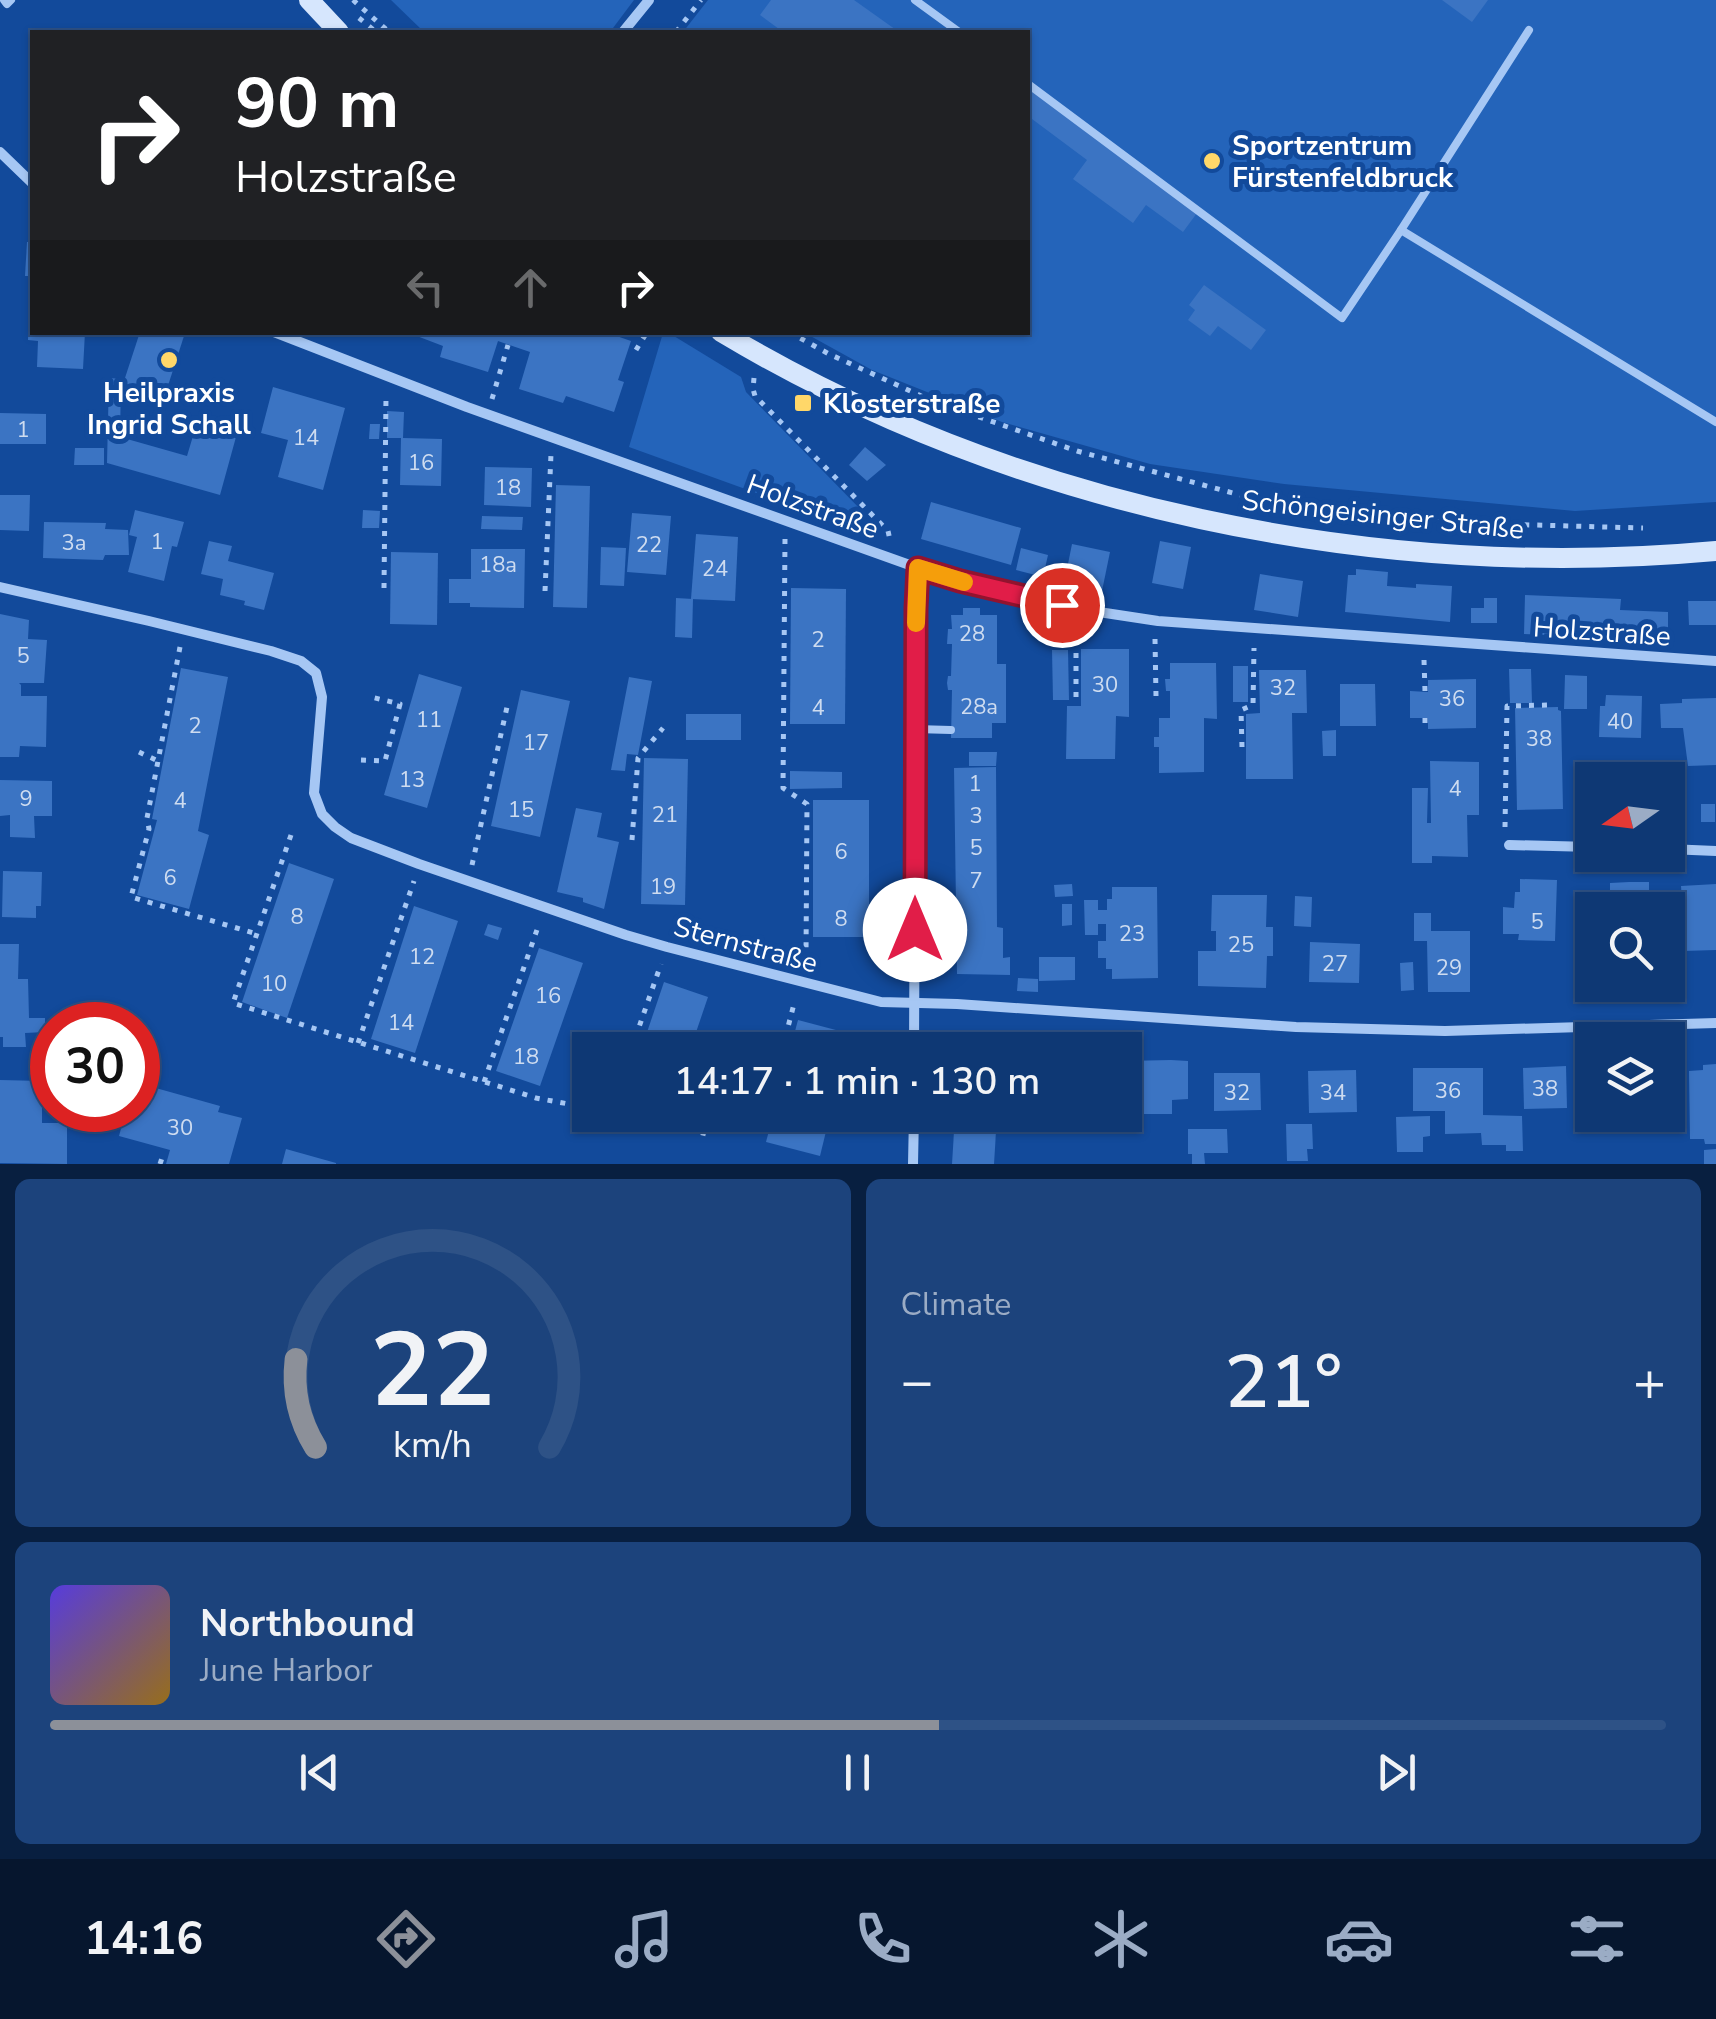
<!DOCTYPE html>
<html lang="en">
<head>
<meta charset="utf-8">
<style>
  :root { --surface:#0e3874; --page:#1c437c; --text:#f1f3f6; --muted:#9bacc5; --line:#2e5286; --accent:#8c9099 }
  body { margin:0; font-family:"Nunito Sans",sans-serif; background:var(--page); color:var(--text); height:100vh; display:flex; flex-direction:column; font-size:38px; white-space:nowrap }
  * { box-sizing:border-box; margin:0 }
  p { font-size:32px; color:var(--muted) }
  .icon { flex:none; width:55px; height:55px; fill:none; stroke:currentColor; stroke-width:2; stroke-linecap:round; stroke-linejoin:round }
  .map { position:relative; height:1164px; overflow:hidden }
  .details { display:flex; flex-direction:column; gap:15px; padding:15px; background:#081f40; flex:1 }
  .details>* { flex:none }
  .banner { position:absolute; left:30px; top:30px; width:1000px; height:305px; border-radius:0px; box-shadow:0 2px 8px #0004,0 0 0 2px var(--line); background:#202124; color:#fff; overflow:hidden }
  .needle { width:65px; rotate:256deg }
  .buttons { position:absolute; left:1575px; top:762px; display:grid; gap:20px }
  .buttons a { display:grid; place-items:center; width:110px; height:110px; border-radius:0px; background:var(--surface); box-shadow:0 2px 8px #0004,0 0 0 2px var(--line); font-size:50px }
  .speed { position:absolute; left:30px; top:1002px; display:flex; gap:20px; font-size:50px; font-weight:700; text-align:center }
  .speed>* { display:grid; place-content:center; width:130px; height:130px; border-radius:50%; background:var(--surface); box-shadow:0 2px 8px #0004,0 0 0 2px var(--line); line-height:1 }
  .speed .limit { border:15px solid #d22; background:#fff; color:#111 }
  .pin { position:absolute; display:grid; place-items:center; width:85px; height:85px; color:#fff; margin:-42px; border:5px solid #fff; border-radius:50%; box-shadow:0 2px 10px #0007 }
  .me { position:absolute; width:110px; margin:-55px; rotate:0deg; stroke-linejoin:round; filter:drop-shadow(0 0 8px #0008) }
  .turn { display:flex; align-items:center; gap:35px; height:210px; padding:0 40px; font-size:45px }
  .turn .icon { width:130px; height:130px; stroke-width:2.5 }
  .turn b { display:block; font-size:70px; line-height:85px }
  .lanes { display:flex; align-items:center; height:95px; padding:0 40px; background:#0003; justify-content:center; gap:50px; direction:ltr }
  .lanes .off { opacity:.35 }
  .big { font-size:75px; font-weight:600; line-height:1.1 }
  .details .tile { flex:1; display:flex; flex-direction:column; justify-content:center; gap:15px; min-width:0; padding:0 35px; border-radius:15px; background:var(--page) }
  .details .dial { align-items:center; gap:0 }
  .dial svg { height:260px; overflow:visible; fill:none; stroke:var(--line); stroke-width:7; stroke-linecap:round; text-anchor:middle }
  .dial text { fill:var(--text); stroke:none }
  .song { display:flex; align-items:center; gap:30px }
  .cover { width:120px; height:120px; border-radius:15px; background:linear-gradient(135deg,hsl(250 70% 55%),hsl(40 70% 35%)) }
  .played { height:10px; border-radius:5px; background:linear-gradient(90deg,var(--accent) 55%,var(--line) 55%) }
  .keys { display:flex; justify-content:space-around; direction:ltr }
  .heat { display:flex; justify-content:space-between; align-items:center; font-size:55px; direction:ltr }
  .details .tiles { flex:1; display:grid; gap:15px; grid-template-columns:1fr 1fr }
  .tile:last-child { grid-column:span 2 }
  .trip { position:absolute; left:572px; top:1032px; width:570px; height:100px; border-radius:0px; background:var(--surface); box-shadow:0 2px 8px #0004,0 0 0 2px var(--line); font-weight:600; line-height:100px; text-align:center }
  .tabs { display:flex; height:160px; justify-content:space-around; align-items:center; background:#06162e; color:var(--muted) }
  .tabs .icon { width:70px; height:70px }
  .tabs .selected { color:var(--accent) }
  .tabs b { font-size:45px; color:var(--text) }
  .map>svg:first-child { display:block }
</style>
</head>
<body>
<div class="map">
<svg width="1716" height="1164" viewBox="0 0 1716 1164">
  <rect width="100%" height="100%" fill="#124a9b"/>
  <g fill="#2464ba">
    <path d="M391 0H634L610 32H424Z"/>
    <path d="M708 0H1716V502L1575 511 1284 484 1150 464 1002 422 872 370 805 333 1028 332V32H683Z"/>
    <path d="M663 333H669L741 377 746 392 864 513 853 528 629 447Z"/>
  </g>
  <g fill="#3b74c3">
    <path d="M771 0H854L899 32H783L760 15Z"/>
    <path d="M1442 0H1488L1472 22Z"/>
    <path d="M1028 87 1197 213 1183 232 1146 205 1133 223 1073 179 1087 160 1028 116Z"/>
    <path d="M27 242H32V276H25Z"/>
    <path d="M1204 285 1266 330 1251 350 1218 326 1210 336 1188 320 1195 310 1189 305Z"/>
    <path d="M29 312 32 313V332H85L83 369 37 367 38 341 28 340Z"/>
    <path d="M140 332H175L184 336 164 398 123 384Z"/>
    <path d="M605 332 631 341 618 380 624 382 614 412 566 396 563 403 519 389 530 352 498 341 488 372 440 357 443 346 409 333Z"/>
    <path d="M109 378 121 379 120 437 187 456 196 426 236 437 220 495 107 463Z"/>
    <path d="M273 387 345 408 323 490 278 477 288 440 261 433Z"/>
    <path d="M387 411 404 412 403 438 442 439 441 486 400 485 401 438H387Z"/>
    <path d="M0 413 46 414V444H0Z"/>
    <path d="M370 424H380L379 439H369Z"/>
    <path d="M865 447 886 465 867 481 849 465Z"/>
    <path d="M75 448H104V465H74Z"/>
    <path d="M485 467 532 468 531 507 484 505Z"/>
    <path d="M556 485 590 486 587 608 553 607Z"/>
    <path d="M0 495H30L29 531 0 530Z"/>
    <path d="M931 502 1021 528 1011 565 921 539Z"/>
    <path d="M135 510 184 522 177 547 172 546 164 581 128 572 137 537 129 535Z"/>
    <path d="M363 510 380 511 379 528H362Z"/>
    <path d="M632 513 671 516 666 575 627 572Z"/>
    <path d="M482 516 523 517 522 530 481 529Z"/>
    <path d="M44 522 106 523 105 529 128 530 129 555H105L103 560 43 558Z"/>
    <path d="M696 534 738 537 735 601 691 599Z"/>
    <path d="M209 541 232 546 228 561 274 573 264 610 244 605 245 601 220 595 223 579 201 574Z"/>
    <path d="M1160 541 1191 547 1183 589 1152 583Z"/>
    <path d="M1072 544 1110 552 1102 591 1064 584Z"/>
    <path d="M601 547 626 548 624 586 600 585Z"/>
    <path d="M1021 548 1048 555 1043 577 1016 570Z"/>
    <path d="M471 549H525L524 608 470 607V603H449V579H471Z"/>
    <path d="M391 552 438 553 437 625 390 624Z"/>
    <path d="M1356 569 1388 572 1387 586 1416 588V584L1452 586 1450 622 1345 612 1348 575H1356Z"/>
    <path d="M1260 574 1303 581 1298 617 1254 610Z"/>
    <path d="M791 588 846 589 845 724H790Z"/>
    <path d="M1525 595 1621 599 1620 610 1668 612V640L1524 634Z"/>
    <path d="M676 598 693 599 692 638 675 637Z"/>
    <path d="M1484 598H1497V623H1471V608H1484Z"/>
    <path d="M1688 601H1716V625H1689Z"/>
    <path d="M963 608H980V615H997V664H1006V723H992V738H951L952 690H948L947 683 948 676H951L952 644H947L948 629H952L951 615H963Z"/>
    <path d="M0 614 29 620 28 639 47 640 44 683H19L21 685V696H47L46 747 20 746 19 757H0Z"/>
    <path d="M1081 649H1129V717L1116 716 1115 759H1066L1067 706H1081Z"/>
    <path d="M1052 650H1068L1069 700H1053Z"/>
    <path d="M1170 663H1216L1217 719 1204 718V772L1159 773V747H1154V737H1159V718H1170V691H1166L1165 679H1170Z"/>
    <rect x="1233" y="666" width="15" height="36"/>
    <path d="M181 668 228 677 198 831 209 835 189 909 137 895 157 820 152 819Z"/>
    <path d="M1509 669H1531L1532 703H1510Z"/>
    <path d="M1259 670H1306L1307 713H1292L1293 779H1246V714L1260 713Z"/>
    <path d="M419 674 462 687 427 808 384 795Z"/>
    <path d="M1565 675 1587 676V709H1564Z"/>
    <path d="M629 677 652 681 638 755 627 754 625 771 611 770Z"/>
    <path d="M1476 679V728L1428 729V718H1410V691L1428 692V680Z"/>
    <path d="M1340 684H1375L1376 726H1340Z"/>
    <path d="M521 690 570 701 540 837 491 826Z"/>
    <path d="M1606 695 1642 696 1641 738 1599 737 1600 706H1605Z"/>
    <path d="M1716 698V765L1688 766 1683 728H1661L1660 704 1682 703V699Z"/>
    <path d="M1558 707V710L1561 711 1563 809 1517 810 1515 708Z"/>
    <rect x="686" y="714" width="55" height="26"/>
    <path d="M1336 730V756H1323L1322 731Z"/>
    <path d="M969 752H997L996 766H969Z"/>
    <path d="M644 758 688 759 685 905 641 904Z"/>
    <path d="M1430 761 1479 762V815H1467L1468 857 1432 856V863H1412V788H1428L1427 823H1431Z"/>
    <path d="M996 767 997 927 1003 928V958L1010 957V975L957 974 954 768Z"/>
    <path d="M790 771 842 772V788L790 789Z"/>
    <path d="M0 780 52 781V816H34L35 838 10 837V815L0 816Z"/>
    <rect x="813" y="800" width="56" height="137"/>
    <rect x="1701" y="804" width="14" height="18"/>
    <path d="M576 808 602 813 597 837 619 842 604 909 583 902V898L557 892Z"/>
    <path d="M289 863 334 879 287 1018 242 1002Z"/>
    <path d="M3 871 42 872 41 906H36V918L2 917Z"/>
    <path d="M1520 879 1557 880 1555 941 1518 940 1519 934H1503V907L1514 908 1515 892H1520Z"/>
    <path d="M1629 882H1649V910H1610V883Z"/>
    <path d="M1072 884 1073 896 1055 897 1054 885Z"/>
    <path d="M1716 884V950L1683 951V937H1671L1670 901H1682L1681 886Z"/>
    <path d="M1112 887H1157L1158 978 1112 979V969H1106V958H1098V941H1106V924H1098V935H1085L1084 900H1098V910H1107V899H1112Z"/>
    <path d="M1212 895H1267L1266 927H1273V956H1267L1266 988 1198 986V951H1216V931H1211Z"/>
    <path d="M1295 896 1312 897 1311 927 1294 926Z"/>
    <path d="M1062 904H1072V925L1062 926Z"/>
    <path d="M414 906 458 921 415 1053 371 1039Z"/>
    <path d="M1414 913H1431V931H1470V992H1428L1427 941H1414Z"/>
    <path d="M488 924 502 928 498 940 484 935Z"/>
    <path d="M1310 942 1360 944 1359 983 1309 982Z"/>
    <path d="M0 944H19L18 979H28L29 1018H45V1032L25 1033 26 1047H3V1037H0Z"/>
    <path d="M539 948 583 963 540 1086 496 1071Z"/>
    <path d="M1039 957H1075V980L1039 981Z"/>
    <path d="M1413 962 1414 990 1401 991 1400 963Z"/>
    <path d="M1018 978 1038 979V992L1017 991Z"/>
    <path d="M664 982 708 997 690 1050H641Z"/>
    <path d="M798 1020 851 1034 847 1050H790Z"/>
    <path d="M32 1047H52V1063H33Z"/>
    <path d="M1171 1060 1188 1061V1099L1172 1100V1114H1125V1061Z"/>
    <path d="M1716 1064V1144H1705L1704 1139H1690L1689 1071 1703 1070V1065Z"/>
    <path d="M1668 1065H1674L1675 1090H1668Z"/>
    <path d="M1566 1066 1567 1108 1524 1109 1523 1068Z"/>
    <path d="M1413 1068H1483V1115L1522 1116 1523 1151H1506V1145H1482L1481 1133 1445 1134V1111H1413Z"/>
    <path d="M1356 1070 1357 1112 1309 1113 1308 1071Z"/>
    <path d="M1214 1073H1260L1261 1110 1214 1111Z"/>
    <path d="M0 1080 42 1081V1123H67V1164L0 1163Z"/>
    <path d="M138 1083 220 1106 218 1112 242 1118 229 1164H166L170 1150 119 1136 126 1110H138Z"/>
    <path d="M773 1115H830L820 1156 766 1142Z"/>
    <path d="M955 1115H997L994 1164H952Z"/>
    <path d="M1611 1115H1657V1131L1611 1132Z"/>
    <path d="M1430 1116V1136L1423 1137V1152H1397L1396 1117Z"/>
    <path d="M1286 1124H1312L1313 1149H1307L1308 1161H1287Z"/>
    <path d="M1188 1129H1227L1228 1153H1204L1205 1164H1192V1154H1188Z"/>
    <path d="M286 1149 336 1163V1164H282Z"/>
    <path d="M1716 1149V1164H1704V1150Z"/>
  </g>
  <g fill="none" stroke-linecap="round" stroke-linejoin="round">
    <g stroke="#a6c7f4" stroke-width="5" stroke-dasharray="5 8" stroke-linecap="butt">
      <path d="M353 0 389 32"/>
      <path d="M359 18 376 32"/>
      <path d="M676 32 701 0"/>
      <path d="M789 332 829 354 930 400 1077 451 1244 496 1497 524 1643 528"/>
      <path d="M636 350 647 332"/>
      <path d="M754 378 753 389 755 396 888 531 890 540"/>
      <path d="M492 399 508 345"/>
      <path d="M785 539 783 788 807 804 806 956 804 965"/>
      <path d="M384 588 386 396"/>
      <path d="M545 591 551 454"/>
      <path d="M1076 627V699"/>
      <path d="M1155 639 1156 696"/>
      <path d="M180 647 147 818 149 829 131 897 257 934"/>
      <path d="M1424 660 1425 691"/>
      <path d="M1425 718V729"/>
      <path d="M1242 747 1241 710 1253 705 1254 648"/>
      <path d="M139 752 158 761"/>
      <path d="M361 760 385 761 400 704 371 697"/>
      <path d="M1505 827 1507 706 1548 705"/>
      <path d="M291 835 233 1003 536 1098 590 1108"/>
      <path d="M632 840 638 758 663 728"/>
      <path d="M472 865 507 707"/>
      <path d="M358 1043 414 881"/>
      <path d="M631 1050 661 964"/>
      <path d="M782 1050 795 1000"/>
      <path d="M484 1082 539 924"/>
      <path d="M625 1115 711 1135"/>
      <path d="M761 1130 765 1115"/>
      <path d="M160 1164 162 1158"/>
    </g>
    <g stroke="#a6c7f4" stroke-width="8">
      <path d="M4 0 7 4 11 0"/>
      <path d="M915 0 959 32"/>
      <path d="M1028 84 1342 318 1401 230 1716 422"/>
      <path d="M1401 230 1529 30"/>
      <path d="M915 729 951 730"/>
    </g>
    <g stroke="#a6c7f4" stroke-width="10">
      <path d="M623 32 649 0"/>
      <path d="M0 152 32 183"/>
      <path d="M274 332 467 407 918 568 960 581 1079 609 1158 621 1716 661"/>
      <path d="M0 587 149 621 271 651 301 661 316 673 322 697 314 793 322 814 335 827 351 838 419 864 626 935 667 947 881 1002 957 1004 1296 1027 1445 1031 1716 1023"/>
      <path d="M1509 845 1592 847"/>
      <path d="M1668 849 1716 851"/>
      <path d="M914 1050 916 608 918 568"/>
      <path d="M913 1164 914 1115"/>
    </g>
    <g stroke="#d6e6fd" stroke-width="20">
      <path d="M309 0 339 32"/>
      <path d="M721 332C1015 508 1376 582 1716 551"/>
    </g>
  </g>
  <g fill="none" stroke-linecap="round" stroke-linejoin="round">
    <defs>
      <path id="route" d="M915 930 916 608 918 568 960 581 1062 605"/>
    </defs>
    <use href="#route" stroke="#92132f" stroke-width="25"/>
    <use href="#route" stroke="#e11d48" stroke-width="18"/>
    <path stroke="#f59e0b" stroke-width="18" d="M916 623 918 568 964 582"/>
  </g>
  <g fill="#ffd769" stroke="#124a9b" stroke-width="4">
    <circle cx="1212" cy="161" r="10"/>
    <circle cx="169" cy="360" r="10"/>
    <rect x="793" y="393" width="20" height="20" rx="5"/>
  </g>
  <g text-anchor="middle" stroke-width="10" stroke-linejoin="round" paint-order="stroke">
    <g font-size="22" fill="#cedcf0">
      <text x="23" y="437">1</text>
      <text x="306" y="445">14</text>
      <text x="421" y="470">16</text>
      <text x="508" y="495">18</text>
      <text x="157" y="549">1</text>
      <text x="74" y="550">3a</text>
      <text x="649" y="552">22</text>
      <text x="498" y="572">18a</text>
      <text x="715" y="576">24</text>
      <text x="972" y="641">28</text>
      <text x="818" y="647">2</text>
      <text x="23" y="663">5</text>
      <text x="1105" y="692">30</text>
      <text x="1283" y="695">32</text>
      <text x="1452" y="706">36</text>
      <text x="979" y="714">28a</text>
      <text x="818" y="715">4</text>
      <text x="429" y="727">11</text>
      <text x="1620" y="729">40</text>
      <text x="195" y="733">2</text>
      <text x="1539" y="746">38</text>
      <text x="536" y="750">17</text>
      <text x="412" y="787">13</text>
      <text x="975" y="791">1</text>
      <text x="1455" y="796">4</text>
      <text x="26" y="806">9</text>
      <text x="180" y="808">4</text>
      <text x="521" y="817">15</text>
      <text x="665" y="822">21</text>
      <text x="976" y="823">3</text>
      <text x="976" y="855">5</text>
      <text x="841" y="859">6</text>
      <text x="170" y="885">6</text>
      <text x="976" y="888">7</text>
      <text x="663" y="894">19</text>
      <text x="297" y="924">8</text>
      <text x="841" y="926">8</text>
      <text x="1537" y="929">5</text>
      <text x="1132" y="941">23</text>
      <text x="1241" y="952">25</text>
      <text x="422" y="964">12</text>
      <text x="1335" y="971">27</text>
      <text x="1449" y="975">29</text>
      <text x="274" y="991">10</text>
      <text x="548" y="1003">16</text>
      <text x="401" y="1030">14</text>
      <text x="526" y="1064">18</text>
      <text x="1545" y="1096">38</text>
      <text x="1448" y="1098">36</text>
      <text x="1237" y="1100">32</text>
      <text x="1333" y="1100">34</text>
      <text x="180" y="1135">30</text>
    </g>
    <g font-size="28" font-weight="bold" fill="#fff" stroke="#124a9b" text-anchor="start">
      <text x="1232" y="155">Sportzentrum<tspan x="1232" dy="32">Fürstenfeldbruck</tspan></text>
      <text x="169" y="402" text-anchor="middle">Heilpraxis<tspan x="169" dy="32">Ingrid Schall</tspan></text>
      <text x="823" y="413">Klosterstraße</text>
    </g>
    <g font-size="28" fill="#fff" stroke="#124a9b">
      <text transform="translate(813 506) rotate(20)" y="10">Holzstraße</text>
      <text transform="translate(1383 514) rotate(6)" y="10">Schöngeisinger Straße</text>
      <text transform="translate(1602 631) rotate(4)" y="10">Holzstraße</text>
      <text transform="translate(746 944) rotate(15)" y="10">Sternstraße</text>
    </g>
  </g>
</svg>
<div class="buttons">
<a><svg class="needle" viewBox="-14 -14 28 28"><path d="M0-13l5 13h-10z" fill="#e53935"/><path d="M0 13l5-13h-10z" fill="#9bacc5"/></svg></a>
<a><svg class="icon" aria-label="search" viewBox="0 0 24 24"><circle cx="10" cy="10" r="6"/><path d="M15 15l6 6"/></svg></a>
<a><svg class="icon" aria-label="layers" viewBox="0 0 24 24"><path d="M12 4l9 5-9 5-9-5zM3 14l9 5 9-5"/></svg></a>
</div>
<div class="speed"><div class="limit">30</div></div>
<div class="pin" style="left:1062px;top:605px;background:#d93025"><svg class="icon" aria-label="arrive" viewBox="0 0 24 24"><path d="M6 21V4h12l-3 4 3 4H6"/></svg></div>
<svg class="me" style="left:915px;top:930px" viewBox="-20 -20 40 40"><circle r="19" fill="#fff"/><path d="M0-13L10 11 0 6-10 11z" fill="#e11d48"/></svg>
<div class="trip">14:17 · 1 min · 130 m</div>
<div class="banner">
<div class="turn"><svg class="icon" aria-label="right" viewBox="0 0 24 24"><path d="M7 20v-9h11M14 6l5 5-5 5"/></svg><div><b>90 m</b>Holzstraße</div></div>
<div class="lanes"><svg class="icon off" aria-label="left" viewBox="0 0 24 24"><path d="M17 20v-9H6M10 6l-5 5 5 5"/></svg><svg class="icon off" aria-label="ahead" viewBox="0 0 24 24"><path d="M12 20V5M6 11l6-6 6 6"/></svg><svg class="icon" aria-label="right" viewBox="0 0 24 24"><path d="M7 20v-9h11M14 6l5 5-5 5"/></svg></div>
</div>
</div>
<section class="details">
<div class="tiles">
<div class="tile dial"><svg viewBox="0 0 100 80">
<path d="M14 69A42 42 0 1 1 86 69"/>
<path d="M14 69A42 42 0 0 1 8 42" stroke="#8c9099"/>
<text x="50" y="56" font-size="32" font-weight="700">22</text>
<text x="50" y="72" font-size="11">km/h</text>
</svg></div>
<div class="tile"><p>Climate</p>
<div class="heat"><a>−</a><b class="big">21°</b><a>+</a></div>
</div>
<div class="tile">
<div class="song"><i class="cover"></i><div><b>Northbound</b><p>June Harbor</p></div></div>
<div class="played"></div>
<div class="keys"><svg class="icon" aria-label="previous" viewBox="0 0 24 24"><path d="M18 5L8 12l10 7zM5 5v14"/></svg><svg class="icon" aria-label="pause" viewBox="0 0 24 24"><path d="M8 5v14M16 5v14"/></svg><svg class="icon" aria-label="next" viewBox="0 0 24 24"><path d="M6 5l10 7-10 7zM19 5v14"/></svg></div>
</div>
</div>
</section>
<nav class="tabs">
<b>14:16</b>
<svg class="icon selected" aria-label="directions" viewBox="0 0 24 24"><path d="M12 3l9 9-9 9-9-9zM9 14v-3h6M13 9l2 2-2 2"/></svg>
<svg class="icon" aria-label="music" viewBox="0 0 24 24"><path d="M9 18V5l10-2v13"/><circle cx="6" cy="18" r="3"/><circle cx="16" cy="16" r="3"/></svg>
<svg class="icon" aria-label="phone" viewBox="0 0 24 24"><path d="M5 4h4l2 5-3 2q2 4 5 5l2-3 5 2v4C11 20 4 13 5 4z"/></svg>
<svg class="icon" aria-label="climate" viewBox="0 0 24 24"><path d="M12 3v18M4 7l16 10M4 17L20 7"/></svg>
<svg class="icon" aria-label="car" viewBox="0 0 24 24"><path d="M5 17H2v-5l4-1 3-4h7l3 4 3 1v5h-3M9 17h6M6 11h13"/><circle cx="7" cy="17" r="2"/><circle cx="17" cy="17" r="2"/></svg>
<svg class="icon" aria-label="filters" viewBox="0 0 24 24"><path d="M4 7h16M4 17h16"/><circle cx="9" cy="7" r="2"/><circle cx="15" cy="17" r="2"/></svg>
</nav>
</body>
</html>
